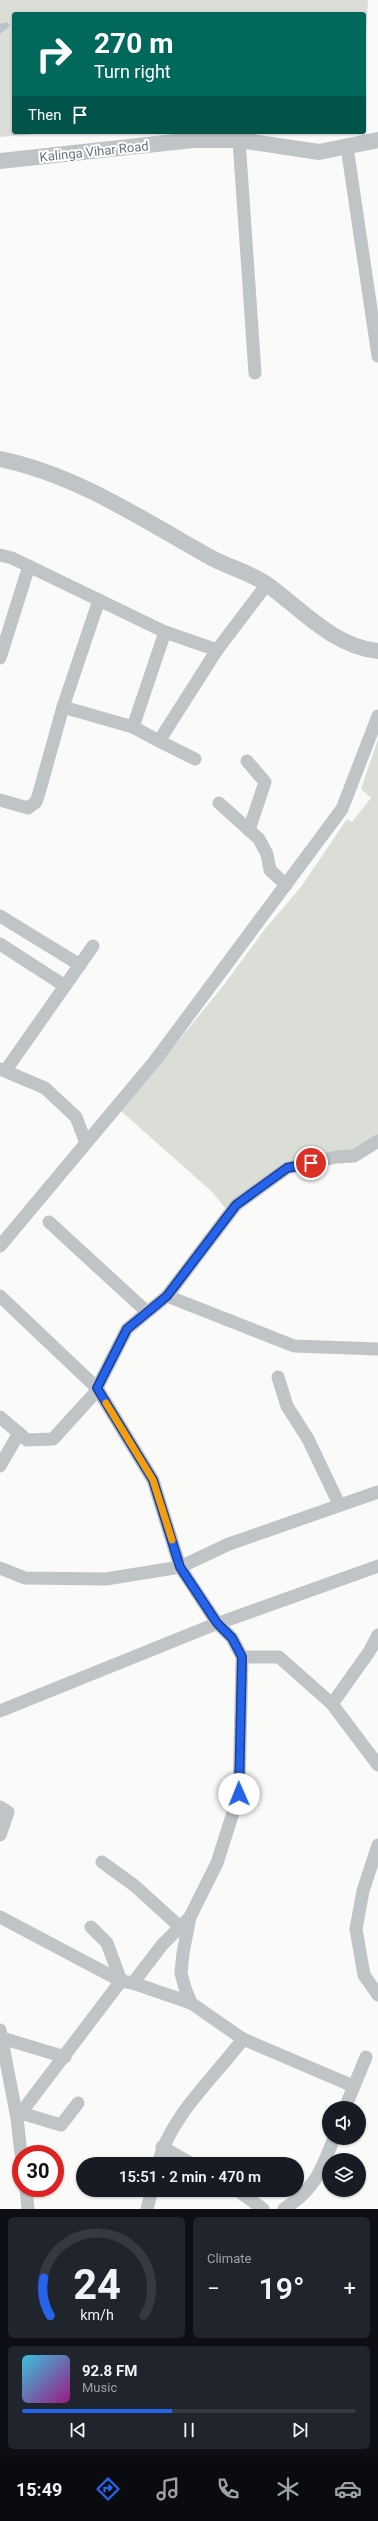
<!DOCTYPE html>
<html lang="en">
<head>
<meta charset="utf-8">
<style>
  :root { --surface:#171b24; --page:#20242c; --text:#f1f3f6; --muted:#9ea1a6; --line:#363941; --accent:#2563eb }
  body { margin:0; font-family:Roboto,sans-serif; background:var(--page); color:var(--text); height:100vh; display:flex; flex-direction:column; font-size:15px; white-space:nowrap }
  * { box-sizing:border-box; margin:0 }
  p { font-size:13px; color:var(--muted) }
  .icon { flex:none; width:22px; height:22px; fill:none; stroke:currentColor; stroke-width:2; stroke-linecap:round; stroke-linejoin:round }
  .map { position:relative; height:2209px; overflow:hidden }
  .details { display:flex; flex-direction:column; gap:8px; padding:8px; background:#0d0f14; flex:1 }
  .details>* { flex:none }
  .guide { position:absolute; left:12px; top:12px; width:354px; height:122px; border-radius:4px; box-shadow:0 1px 3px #0004; background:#00695c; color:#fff; overflow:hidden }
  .tools { position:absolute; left:322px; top:2101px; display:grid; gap:8px }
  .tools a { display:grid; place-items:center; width:44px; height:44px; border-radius:50%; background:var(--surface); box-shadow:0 1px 3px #0004; font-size:20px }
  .speed { position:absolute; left:12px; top:2145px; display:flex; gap:8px; font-size:20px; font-weight:700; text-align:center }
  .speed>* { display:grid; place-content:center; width:52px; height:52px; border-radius:50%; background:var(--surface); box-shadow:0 1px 3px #0004; line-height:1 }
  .speed .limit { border:6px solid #d22; background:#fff; color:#111 }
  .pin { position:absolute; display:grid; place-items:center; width:34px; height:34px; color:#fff; margin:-17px; border:2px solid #fff; border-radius:50%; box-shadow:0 1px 4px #0007 }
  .me { position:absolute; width:44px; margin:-22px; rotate:359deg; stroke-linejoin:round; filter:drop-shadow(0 0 3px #0008) }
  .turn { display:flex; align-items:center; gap:14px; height:84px; padding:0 16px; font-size:18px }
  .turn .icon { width:52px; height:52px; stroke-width:2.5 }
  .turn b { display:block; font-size:28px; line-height:34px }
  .then { display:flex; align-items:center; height:38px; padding:0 16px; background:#0003; gap:8px; font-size:15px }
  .big { font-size:30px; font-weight:600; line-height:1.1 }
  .details .tile { flex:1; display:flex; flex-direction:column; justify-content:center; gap:6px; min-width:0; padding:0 14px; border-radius:6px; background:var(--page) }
  .details .dial { align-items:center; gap:0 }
  .dial svg { height:104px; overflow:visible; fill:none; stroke:var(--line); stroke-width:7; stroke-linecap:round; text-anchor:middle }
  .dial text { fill:var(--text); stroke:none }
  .song { display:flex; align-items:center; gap:12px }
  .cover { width:48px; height:48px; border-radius:6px; background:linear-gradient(135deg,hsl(190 70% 55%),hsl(310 70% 35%)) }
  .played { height:4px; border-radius:2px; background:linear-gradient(90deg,var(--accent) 45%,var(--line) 45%) }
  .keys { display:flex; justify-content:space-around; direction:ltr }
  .heat { display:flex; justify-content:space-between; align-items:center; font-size:22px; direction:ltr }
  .details .tiles { flex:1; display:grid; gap:8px; grid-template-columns:1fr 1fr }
  .tile:last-child { grid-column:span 2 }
  .trip { position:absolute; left:76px; top:2157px; width:228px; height:40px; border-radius:20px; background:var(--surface); box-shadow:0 1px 3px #0004; font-weight:600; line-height:40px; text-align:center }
  .menu { display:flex; height:64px; justify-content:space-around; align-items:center; background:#090b0e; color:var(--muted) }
  .menu .icon { width:28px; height:28px }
  .menu .selected { color:var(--accent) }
  .menu b { font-size:18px; color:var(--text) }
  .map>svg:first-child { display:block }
</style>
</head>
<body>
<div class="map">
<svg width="378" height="2209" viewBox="0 0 378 2209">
  <rect width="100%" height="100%" fill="#fafaf8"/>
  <g fill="#daded7">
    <path d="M0 0H368L364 60V14H14V132H58L0 137Z"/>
    <path d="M378 739V1139L351 1154 283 1167 227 1210 211 1191 121 1111 223 986 265 929 301 887 347 819 352 822 371 798 361 789Z"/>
  </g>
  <path fill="#bac5c9" d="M7 22 10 26 0 34V24Z"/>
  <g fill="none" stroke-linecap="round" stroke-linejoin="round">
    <g stroke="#bfc4c7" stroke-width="13">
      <path d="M239 140 255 373"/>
      <path d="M347 147 378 356"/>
      <path d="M0 555 12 558 165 632 217 650"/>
      <path d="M99 600 63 707 133 727"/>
      <path d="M165 632 133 727 159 741 217 650 267 584"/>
      <path d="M0 658 29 566"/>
      <path d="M159 741 195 759"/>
      <path d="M247 761 265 782 249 830"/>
      <path d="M0 800 28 808 36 802 39 793 63 707"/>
      <path d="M219 803 259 839 267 854 270 870 286 885"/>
      <path d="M0 916 80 965"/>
      <path d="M0 944 65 986"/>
      <path d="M0 1069 45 1088 76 1117 86 1143"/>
      <path d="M6 1070 93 946"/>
      <path d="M49 1222 147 1312"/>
      <path d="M0 1246 154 1062 342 809 378 716"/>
      <path d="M0 1296 97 1388 153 1480 180 1567 217 1623 232 1638 242 1657 239 1794 217 1863 190 1917 183 1953 181 1973 185 1988 191 2003 243 2039 353 2086"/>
      <path d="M167 1296 236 1205 287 1168 336 1157 354 1156 378 1141"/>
      <path d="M278 1377 287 1406 308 1439 339 1504"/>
      <path d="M0 1417 27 1440 53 1439 94 1394 127 1329 167 1296 294 1346 378 1349"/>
      <path d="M0 1466 19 1433"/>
      <path d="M0 1568 25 1578 106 1579 180 1567 229 1544 378 1492"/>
      <path d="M242 1657H279L332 1704 378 1765"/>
      <path d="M332 1704 369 1652 378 1635"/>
      <path d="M0 1711 208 1627 378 1566"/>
      <path d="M0 1807 8 1812 0 1835"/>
      <path d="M378 1845 363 1891 356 1929 364 1975 378 1995"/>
      <path d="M102 1862 135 1886 180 1927"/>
      <path d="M0 1917 121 1981 133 1983 162 1945 190 1917"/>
      <path d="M133 1983 191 2003"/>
      <path d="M0 2030 17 2118 21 2154"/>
      <path d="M2 2038 65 2057"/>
      <path d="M345 2108 366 2057"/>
      <path d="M21 2113 61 2125 78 2103"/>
      <path d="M17 2118 121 1981 107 1943 91 1927"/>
      <path d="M162 2147 192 2164"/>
      <path d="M158 2164C170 2116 214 2078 243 2039"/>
      <path d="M26 2188 28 2209"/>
      <path d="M237 2190 263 2209"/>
      <path d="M147 2209 152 2190"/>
      <path d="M284 2209C315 2189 321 2171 334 2138"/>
    </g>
    <g stroke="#bfc4c7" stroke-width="16">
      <path d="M0 161 193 140H239L319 152 378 140"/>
      <path d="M0 459C75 474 142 519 208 556 227 567 250 572 268 585 301 609 334 647 378 651"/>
    </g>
  </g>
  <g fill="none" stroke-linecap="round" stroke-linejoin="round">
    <defs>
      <path id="route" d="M239 1794 242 1657 232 1638 217 1623 180 1567 153 1480 97 1388 127 1329 167 1296 236 1205 287 1168 311 1163"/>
    </defs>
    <use href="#route" stroke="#184099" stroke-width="10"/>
    <use href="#route" stroke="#2563eb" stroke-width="7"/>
    <path stroke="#f59e0b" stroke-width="7" d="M106 1403 153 1480 172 1540"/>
  </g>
  <g text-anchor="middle" stroke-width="4" stroke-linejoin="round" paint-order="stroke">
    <g font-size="13" fill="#667581" stroke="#fff">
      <text transform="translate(94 151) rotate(-6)" y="5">Kalinga Vihar Road</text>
    </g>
  </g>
</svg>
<div class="tools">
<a><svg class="icon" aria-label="sound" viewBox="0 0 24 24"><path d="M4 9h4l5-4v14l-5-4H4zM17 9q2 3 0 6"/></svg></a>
<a><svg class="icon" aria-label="layers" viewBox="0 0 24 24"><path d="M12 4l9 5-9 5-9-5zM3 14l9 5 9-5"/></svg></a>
</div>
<div class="speed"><div class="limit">30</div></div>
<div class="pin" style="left:311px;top:1163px;background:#d93025"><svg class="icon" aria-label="arrive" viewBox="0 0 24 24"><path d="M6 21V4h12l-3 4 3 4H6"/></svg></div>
<svg class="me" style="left:239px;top:1794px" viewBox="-20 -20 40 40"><circle r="19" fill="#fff"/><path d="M0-13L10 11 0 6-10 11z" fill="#2563eb"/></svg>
<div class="trip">15:51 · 2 min · 470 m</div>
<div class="guide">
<div class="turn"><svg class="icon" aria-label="right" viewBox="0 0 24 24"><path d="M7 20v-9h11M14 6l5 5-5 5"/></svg><div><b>270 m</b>Turn right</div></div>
<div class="then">Then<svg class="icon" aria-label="arrive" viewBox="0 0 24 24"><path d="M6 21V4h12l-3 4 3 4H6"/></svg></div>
</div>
</div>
<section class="details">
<div class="tiles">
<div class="tile dial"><svg viewBox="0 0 100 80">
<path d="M14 69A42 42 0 1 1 86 69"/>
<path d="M14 69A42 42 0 0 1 9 40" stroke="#2563eb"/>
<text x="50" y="56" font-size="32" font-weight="700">24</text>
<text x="50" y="72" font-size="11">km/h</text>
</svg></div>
<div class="tile"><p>Climate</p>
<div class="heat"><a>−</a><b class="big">19°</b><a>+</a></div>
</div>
<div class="tile">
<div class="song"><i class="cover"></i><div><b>92.8 FM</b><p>Music</p></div></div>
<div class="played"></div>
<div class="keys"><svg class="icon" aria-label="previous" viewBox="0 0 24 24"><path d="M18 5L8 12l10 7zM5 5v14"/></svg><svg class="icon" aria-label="pause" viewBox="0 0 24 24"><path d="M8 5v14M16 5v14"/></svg><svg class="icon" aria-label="next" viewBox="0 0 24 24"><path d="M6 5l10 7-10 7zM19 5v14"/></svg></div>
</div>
</div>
</section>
<nav class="menu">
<b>15:49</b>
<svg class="icon selected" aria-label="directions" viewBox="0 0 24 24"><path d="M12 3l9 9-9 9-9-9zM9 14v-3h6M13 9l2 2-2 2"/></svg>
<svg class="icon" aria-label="music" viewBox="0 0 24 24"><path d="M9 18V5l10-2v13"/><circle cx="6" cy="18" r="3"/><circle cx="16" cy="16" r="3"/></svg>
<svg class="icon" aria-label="phone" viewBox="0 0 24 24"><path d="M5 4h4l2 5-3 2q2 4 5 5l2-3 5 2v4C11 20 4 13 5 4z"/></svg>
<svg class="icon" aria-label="climate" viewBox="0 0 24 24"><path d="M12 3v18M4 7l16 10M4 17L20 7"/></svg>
<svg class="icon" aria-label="car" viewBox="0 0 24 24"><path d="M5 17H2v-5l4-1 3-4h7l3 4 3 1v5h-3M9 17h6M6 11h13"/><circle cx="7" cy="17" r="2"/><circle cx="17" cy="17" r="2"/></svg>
</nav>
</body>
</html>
